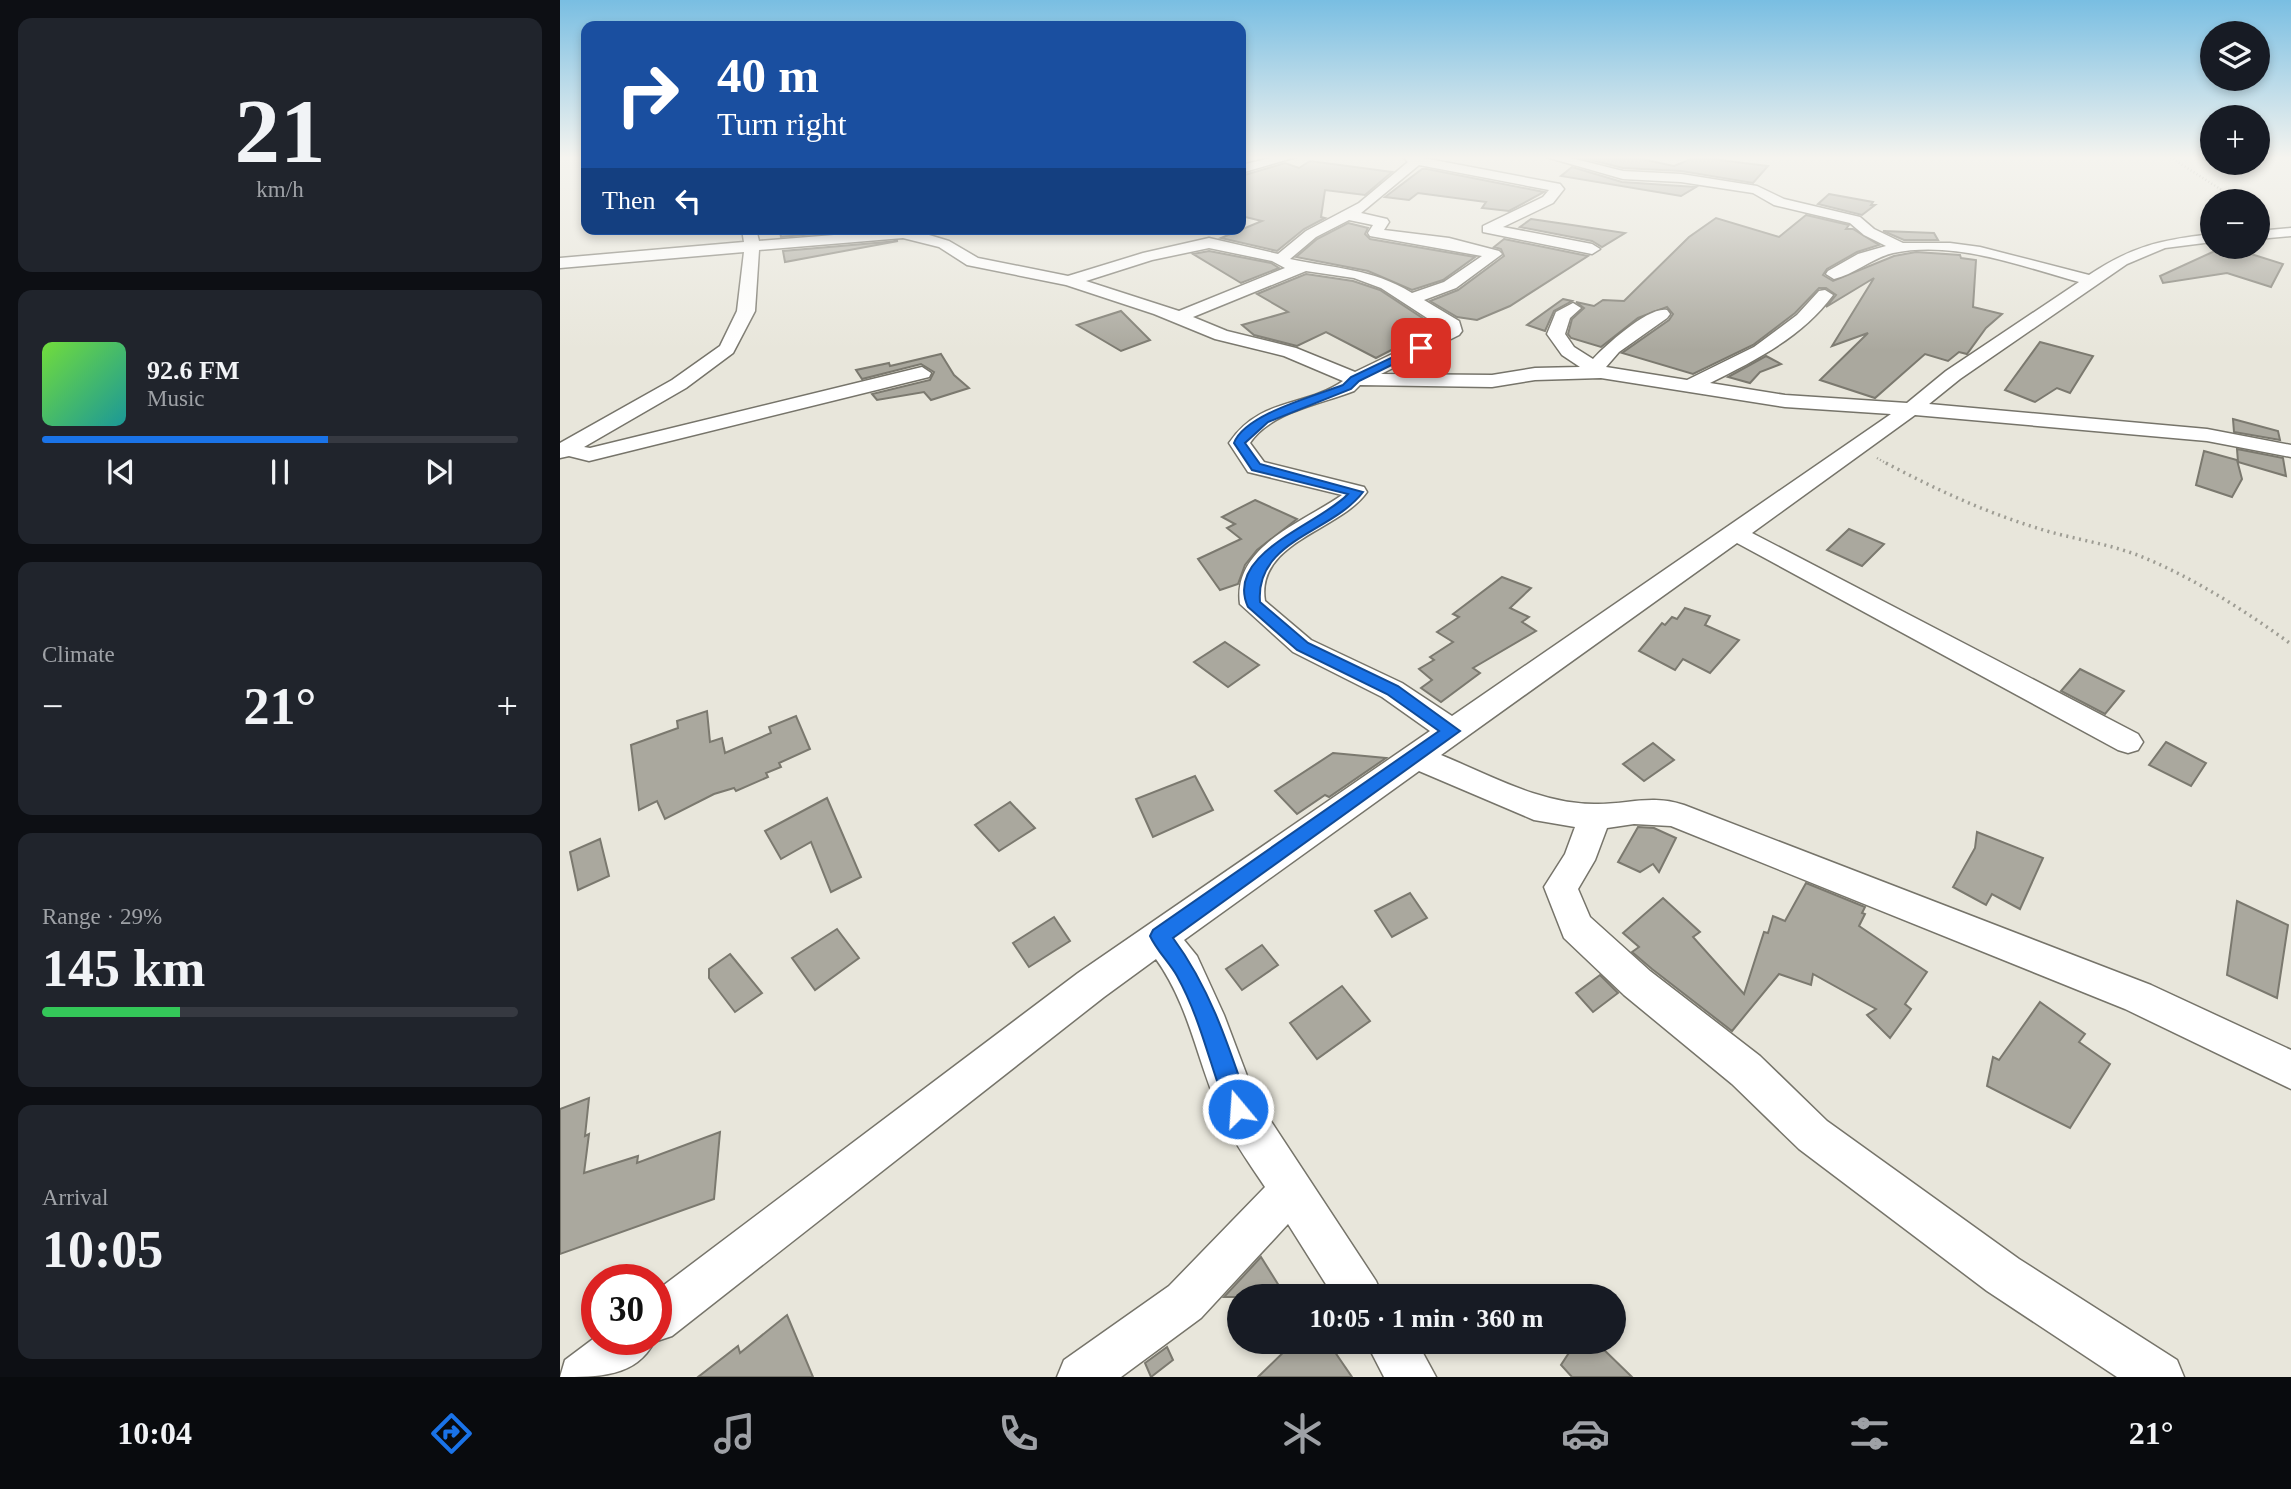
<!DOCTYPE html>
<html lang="en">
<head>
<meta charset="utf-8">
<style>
  :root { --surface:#171b24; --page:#20242c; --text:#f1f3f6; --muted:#9ea1a6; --line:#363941; --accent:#1a73e8 }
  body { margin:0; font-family:Georgia,serif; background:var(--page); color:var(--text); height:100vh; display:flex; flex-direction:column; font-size:26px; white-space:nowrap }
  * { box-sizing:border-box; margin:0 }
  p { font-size:23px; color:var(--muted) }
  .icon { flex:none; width:38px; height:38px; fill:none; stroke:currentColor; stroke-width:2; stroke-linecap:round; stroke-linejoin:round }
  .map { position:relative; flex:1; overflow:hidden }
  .drawer { display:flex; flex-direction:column; gap:18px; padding:18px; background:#0d0f14; width:560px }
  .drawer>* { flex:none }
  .top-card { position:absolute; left:21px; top:21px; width:665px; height:214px; border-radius:14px; box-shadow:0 4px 10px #0003; background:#1a4fa0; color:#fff; overflow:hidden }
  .controls { position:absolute; left:1640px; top:21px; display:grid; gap:14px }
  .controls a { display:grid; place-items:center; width:70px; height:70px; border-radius:50%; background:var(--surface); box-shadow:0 4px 10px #0003; font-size:35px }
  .speed { position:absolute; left:21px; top:1264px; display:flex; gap:14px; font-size:35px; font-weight:700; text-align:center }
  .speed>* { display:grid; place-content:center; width:91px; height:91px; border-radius:50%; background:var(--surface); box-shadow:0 4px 10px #0003; line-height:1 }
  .speed .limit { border:10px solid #d22; background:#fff; color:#111 }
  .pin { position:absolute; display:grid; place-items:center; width:60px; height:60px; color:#fff; margin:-30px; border-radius:14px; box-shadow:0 4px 10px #0006 }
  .me { position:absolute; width:77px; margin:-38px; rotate:342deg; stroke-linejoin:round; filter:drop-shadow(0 0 5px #0008) }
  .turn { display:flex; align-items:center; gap:24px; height:147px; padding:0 21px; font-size:32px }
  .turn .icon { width:91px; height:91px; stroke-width:2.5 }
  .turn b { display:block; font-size:49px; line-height:60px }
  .then { display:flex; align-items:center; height:66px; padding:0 21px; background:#0003; gap:14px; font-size:26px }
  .big { font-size:52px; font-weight:700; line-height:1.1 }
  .drawer .tile { flex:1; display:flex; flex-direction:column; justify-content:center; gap:10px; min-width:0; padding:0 24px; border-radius:14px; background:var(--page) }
  .drawer .dial { align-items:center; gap:0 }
  .dial b { font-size:91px; line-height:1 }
  .song { display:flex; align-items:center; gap:21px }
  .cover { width:84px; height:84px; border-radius:10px; background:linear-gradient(135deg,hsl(100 70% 55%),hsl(180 70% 35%)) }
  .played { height:7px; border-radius:4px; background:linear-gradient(90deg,var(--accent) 60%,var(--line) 60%) }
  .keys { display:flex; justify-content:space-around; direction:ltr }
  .heat { display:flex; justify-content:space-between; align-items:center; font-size:38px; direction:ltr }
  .charge { height:10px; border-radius:5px; background:linear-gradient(90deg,#34c759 29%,var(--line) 0) }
  .trip { position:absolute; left:667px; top:1284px; width:399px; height:70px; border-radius:35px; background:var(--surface); box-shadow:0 4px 10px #0003; font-weight:700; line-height:70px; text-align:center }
  .tabs { display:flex; height:112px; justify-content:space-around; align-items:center; background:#090b0e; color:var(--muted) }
  .tabs .icon { width:49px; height:49px }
  .tabs .selected { color:var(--accent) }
  .tabs b { font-size:32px; color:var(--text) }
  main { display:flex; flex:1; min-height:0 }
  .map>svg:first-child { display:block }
</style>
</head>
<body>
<main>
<section class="drawer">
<div class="tile dial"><b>21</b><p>km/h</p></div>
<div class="tile">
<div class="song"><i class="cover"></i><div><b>92.6 FM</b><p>Music</p></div></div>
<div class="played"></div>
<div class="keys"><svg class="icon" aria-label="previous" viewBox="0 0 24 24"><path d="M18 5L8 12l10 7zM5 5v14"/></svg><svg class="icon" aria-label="pause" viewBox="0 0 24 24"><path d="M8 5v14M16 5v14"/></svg><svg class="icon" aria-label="next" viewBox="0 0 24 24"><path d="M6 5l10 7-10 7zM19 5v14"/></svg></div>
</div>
<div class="tile"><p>Climate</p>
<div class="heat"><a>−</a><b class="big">21°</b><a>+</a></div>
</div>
<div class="tile"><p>Range · 29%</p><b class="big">145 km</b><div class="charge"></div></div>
<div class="tile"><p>Arrival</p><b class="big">10:05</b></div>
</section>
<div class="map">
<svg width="1731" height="1377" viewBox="0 0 1731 1377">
  <rect width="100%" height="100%" fill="#e8e6db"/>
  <g fill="#aaa89e" stroke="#7b796f" stroke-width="2">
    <path d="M1041 157 1060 160 1072 157 1114 166 1136 157 1208 166 1193 183 1121 171 1063 168 1023 158Z"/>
    <path d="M750 161 832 172 805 195 765 190 761 217 765 218 744 229 717 251 661 238 702 221 681 216V176L725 163 739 168Z"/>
    <path d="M1012 167 1062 182 1136 187 1121 196 1001 176Z"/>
    <path d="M862 169H867L984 192 949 211 922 208 926 202 858 193 849 200 825 197Z"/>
    <path d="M1269 194 1313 202 1311 205H1315L1302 215 1258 204Z"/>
    <path d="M1246 215 1289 225 1286 229H1293L1319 245 1297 252 1267 269 1263 275 1273 281 1334 256 1356 252 1400 255 1401 258 1416 260 1413 307 1442 314 1426 328 1407 354 1399 352 1388 361 1365 354 1315 398 1260 380 1308 333 1272 346 1314 278 1266 307 1276 295 1266 288H1259L1235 313 1193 345 1133 374 1062 353 1109 320 1113 314 1107 307 1078 318 1041 347 1011 338 1008 334 1012 319 1024 308 1016 302 1034 306 1043 300 1064 301 1129 237 1156 218 1219 237Z"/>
    <path d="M971 219 1012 225 1065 233 1042 247 1032 241 960 227Z"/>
    <path d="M788 223 808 228 805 234 810 239 915 257 883 280 852 290 808 271 736 257 757 239Z"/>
    <path d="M238 229H313L221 237 220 232Z"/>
    <path d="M1323 231 1374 233 1378 240H1344Z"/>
    <path d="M944 239 1028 256 950 306 917 320 897 317 870 301 898 290 944 256 941 249 934 247Z"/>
    <path d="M338 241 225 262 223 251Z"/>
    <path d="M1675 249 1723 264 1711 287 1667 273 1603 283 1600 276 1657 250Z"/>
    <path d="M649 251 711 263 719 268 681 283 633 254Z"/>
    <path d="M746 274 793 281 820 290 876 327 816 358 766 332 737 346 694 335 682 325 728 312 697 294Z"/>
    <path d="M1003 299 1012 301 994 311 985 331 967 325Z"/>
    <path d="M561 311 590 340 561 351 517 325Z"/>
    <path d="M1480 342 1533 356 1510 393 1497 388 1475 402 1445 390Z"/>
    <path d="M381 354 394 375 409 388 371 400 364 392 317 400 312 394 370 380 374 372 361 364 302 379 296 370 329 363 330 366Z"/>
    <path d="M1206 356 1221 364 1200 372 1190 383 1168 377Z"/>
    <path d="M1673 419 1718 431 1720 440 1674 432Z"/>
    <path d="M1677 449 1723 458 1726 476 1678 462Z"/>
    <path d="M1644 451 1677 460 1682 479 1672 497 1636 485Z"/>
    <path d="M695 500 737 519 697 550 685 565 678 584 660 590 638 559 681 539 667 528 675 524 662 517Z"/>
    <path d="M1289 529 1324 544 1302 566 1267 550Z"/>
    <path d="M942 577 971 588 950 608 969 617 962 622 976 631 913 668 920 673 881 702 861 688 872 680 859 669 874 660 870 657 893 642 877 632 899 617 893 614Z"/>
    <path d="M1125 608 1150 616 1145 625 1179 640 1150 673 1123 659 1115 670 1079 651 1102 623 1105 625 1112 617 1117 619Z"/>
    <path d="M665 642 699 665 668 687 634 662Z"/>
    <path d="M1520 669 1564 691 1545 714 1501 691Z"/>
    <path d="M147 711 150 742 162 738 165 753 211 733 209 727 236 716 250 749 219 763 221 767 206 773 208 777 176 791 174 788 154 794 105 819 97 801 79 810 71 745 118 728 117 721Z"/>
    <path d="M1606 742 1646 763 1631 786 1589 765Z"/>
    <path d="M1093 743 1114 760 1084 781 1063 764Z"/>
    <path d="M773 753 826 758 769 797 765 795 737 814 715 791Z"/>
    <path d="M635 776 653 810 593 837 576 799Z"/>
    <path d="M267 798 301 877 271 892 251 842 221 859 205 831Z"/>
    <path d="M450 802 475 828 439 851 415 825Z"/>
    <path d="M1078 827 1094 828 1116 838 1099 872 1093 864 1080 872 1058 862Z"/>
    <path d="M1417 832 1483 858 1460 909 1432 894 1426 905 1393 887 1415 848Z"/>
    <path d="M40 839 49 876 18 890 10 852Z"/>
    <path d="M1246 883 1305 907 1302 913 1305 914 1299 926 1367 972 1345 1004 1351 1009 1330 1038 1307 1015 1316 1009 1253 974 1251 985 1219 974 1172 1031 1092 969 1072 952 1079 947 1063 933 1103 898 1140 932 1133 937 1184 994 1204 932 1208 933 1213 916 1225 921Z"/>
    <path d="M850 893 867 918 832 937 815 911Z"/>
    <path d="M1677 901 1728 925 1717 998 1667 975Z"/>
    <path d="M494 917 510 941 469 967 453 943Z"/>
    <path d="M277 929 299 958 255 990 232 958Z"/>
    <path d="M702 945 718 965 682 990 666 969Z"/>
    <path d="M170 954 202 993 175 1012 149 978V969Z"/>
    <path d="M1040 975 1058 993 1033 1012 1016 993Z"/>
    <path d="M782 986 810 1021 757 1059 730 1023Z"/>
    <path d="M1480 1002 1525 1034 1519 1042 1550 1064 1510 1128 1427 1086 1433 1057 1439 1060Z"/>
    <path d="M29 1098 25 1136 29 1134 24 1173 78 1156 77 1163 160 1132 154 1199 0 1254V1109Z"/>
    <path d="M701 1257 726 1297H664Z"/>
    <path d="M227 1315 253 1377H138L178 1346 180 1353Z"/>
    <path d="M734 1342H768L792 1377H698Z"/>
    <path d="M1016 1342H1036L1072 1377H1012L1001 1365Z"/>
    <path d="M607 1347 613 1360 591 1377 585 1363Z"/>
  </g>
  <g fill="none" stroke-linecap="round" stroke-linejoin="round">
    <defs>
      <g id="street">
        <path d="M715 157H736L681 173V165Z"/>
        <path d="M843 157H858L1000 184 1004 189 993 203 943 227 1032 244 1040 249 1032 254 923 232V226L983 197 989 190 859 165 801 213 827 219 829 222 824 230 889 238 939 251 942 254 896 288 864 300 899 321 902 331 899 335 821 374 932 375 975 368 1020 367 1002 355 987 334 996 312 1013 303 1021 308 1010 318 1005 334 1014 347 1033 359C1046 345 1089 306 1107 310L1110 314 1107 318 1059 352 1046 367 1127 380 1194 347 1237 315 1259 291 1265 290 1273 295C1242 337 1196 360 1150 383L1225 395 1347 403 1386 371 1519 282C1461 266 1394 240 1333 253 1312 258 1295 274 1274 279L1266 274 1268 271 1298 254 1326 246 1304 235 1290 223 1214 205 1193 193 1121 182 1063 179 986 157H1007L1063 171 1121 174 1197 186 1224 199 1300 217 1314 229 1343 243H1390L1420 247 1529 275C1573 246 1600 240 1652 234V242L1605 248 1567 264 1400 379 1369 404 1647 429 1731 445V457L1647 441 1355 415 1192 533 1578 734 1583 742 1578 750 1568 753 1558 750 1177 543 881 755C930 775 980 804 1034 804 1067 805 1090 794 1124 805L1591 985 1731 1050V1089L1565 1009 1111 826 1074 824 1047 828 1035 860 1018 889 1030 917 1090 971 1200 1056 1267 1121 1459 1259 1617 1360 1624 1377H1557L1427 1291 1239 1149 1172 1084 1064 995 1004 938 984 887 1005 854 1015 827 974 820 859 771 624 940 637 956 664 1015 695 1097 816 1281 823 1297H774L728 1224 641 1318 561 1377H497L504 1360 609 1286 705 1187C691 1166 676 1145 665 1123 638 1069 632 1009 596 959L544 997 112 1336 94 1342C76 1377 38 1377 0 1377L5 1360 37 1336 96 1339V1291L518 973 870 731 822 697 733 652 680 604C672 546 744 522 782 495L688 472 669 443C700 397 744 408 783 381L724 356 655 339 594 314 506 285 407 265 379 247 343 238 199 250 195 311 173 353 126 388 24 447 30 448 362 367 371 373 369 377 29 461 9 456 0 458V443L112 380 160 346 177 311 184 252 0 268V258L184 242 182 229H196L199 241 349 229 389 241 418 258 508 276 583 253 649 238 718 254 746 231 799 203 848 162ZM789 220 813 225 808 233 810 236 922 256 884 282 852 293C811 268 776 269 730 259L756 237ZM649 248 712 261 725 268 619 311 526 281 592 260ZM746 271 794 278 821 288 884 329 795 372 736 348 667 331 633 317ZM1041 378 1225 407 1331 414 892 716 842 683 751 640 705 601C695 542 781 530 807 492L804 487 704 462 690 443C710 412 761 404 794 391L800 385 932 387 975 380Z"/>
        <path d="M1731 228V236L1698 239V231Z"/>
        <path d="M806 1342H857L876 1377H824Z"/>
      </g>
    </defs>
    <use href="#street" stroke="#76746a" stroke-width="3"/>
    <g stroke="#9e9d94" stroke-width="2.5" stroke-dasharray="1 2.5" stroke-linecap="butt">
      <path d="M1610 157 1679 201"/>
      <path d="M1317 458 1329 465"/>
    </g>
    <path stroke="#9e9d94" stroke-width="3.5" stroke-dasharray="2 4.5" stroke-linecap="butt" d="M1326 463C1375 489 1425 512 1477 528 1511 539 1547 543 1580 556 1634 578 1684 610 1731 644"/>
    <use href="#street" fill="#fff" fill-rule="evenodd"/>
  </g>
  <linearGradient id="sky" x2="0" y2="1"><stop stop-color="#79bee2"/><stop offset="0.45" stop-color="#f5f4ef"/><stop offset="1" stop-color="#f5f4ef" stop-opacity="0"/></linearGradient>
  <rect width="1731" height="350" fill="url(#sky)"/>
  <path fill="#1a73e8" stroke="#114b97" stroke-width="2" d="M858 345 866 348 799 381 791 389 708 422 685 443 700 464 803 492C772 533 695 540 700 602L748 643 838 686 900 731 613 938C651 989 670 1050 690 1109L687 1117 678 1121 670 1117C651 1071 642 1021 617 976 609 962 597 951 590 936L593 930 879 731 827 694 737 650 688 607C663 553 762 523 788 494L692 470 674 443C685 414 755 396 783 385L791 377Z"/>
</svg>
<div class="controls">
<a><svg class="icon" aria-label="layers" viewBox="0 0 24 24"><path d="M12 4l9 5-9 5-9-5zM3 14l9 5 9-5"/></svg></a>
<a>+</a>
<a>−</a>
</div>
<div class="speed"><div class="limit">30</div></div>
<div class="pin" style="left:861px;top:348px;background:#d93025"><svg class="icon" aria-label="arrive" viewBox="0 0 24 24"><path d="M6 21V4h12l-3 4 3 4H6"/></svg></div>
<svg class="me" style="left:678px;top:1109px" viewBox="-20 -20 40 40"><circle r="17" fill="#1a73e8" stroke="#fff" stroke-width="3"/><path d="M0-11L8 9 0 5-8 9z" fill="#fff"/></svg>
<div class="trip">10:05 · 1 min · 360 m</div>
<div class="top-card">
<div class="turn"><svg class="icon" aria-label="right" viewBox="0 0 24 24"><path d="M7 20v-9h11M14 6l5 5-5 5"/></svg><div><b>40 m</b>Turn right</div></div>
<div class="then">Then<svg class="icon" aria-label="left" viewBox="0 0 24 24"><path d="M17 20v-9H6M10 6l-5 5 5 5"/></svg></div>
</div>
</div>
</main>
<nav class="tabs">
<b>10:04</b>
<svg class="icon selected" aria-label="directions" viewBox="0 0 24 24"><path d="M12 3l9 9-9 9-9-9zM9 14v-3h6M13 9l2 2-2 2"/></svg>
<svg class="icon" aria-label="music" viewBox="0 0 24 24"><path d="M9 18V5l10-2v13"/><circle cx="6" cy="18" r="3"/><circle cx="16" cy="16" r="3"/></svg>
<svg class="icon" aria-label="phone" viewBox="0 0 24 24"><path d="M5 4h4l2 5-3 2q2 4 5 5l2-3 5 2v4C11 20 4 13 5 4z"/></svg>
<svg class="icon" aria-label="climate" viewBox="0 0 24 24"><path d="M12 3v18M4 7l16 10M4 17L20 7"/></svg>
<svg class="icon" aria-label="car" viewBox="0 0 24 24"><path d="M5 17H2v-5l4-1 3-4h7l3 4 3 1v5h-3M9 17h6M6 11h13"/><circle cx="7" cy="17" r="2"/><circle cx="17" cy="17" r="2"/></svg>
<svg class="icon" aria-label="filters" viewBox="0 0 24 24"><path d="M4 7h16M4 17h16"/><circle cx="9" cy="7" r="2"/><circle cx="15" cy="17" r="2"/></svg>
<b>21°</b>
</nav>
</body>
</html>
